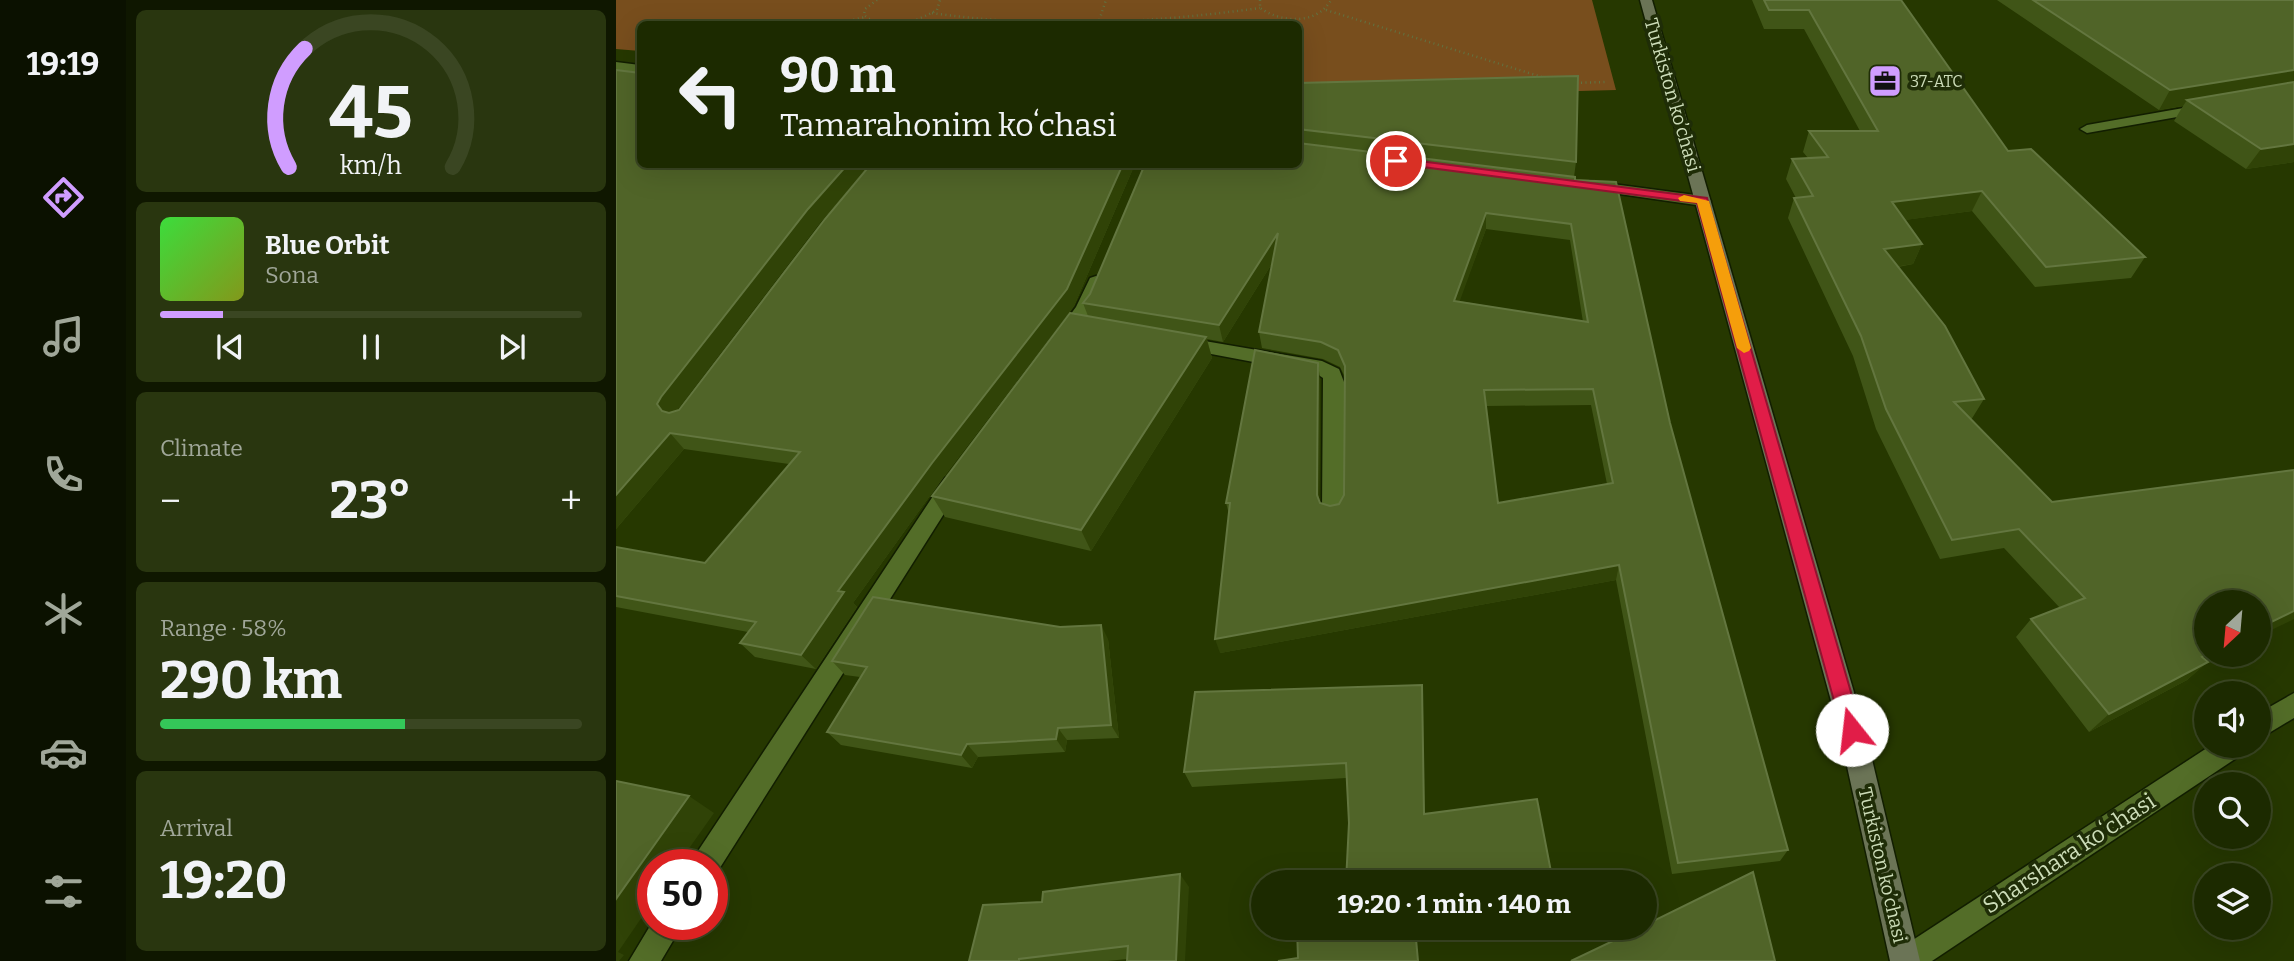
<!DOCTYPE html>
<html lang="en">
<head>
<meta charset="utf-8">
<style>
  :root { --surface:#1c2a00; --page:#29360f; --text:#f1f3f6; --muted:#a0a799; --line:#3a4622; --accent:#d09dff }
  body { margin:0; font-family:Bitter,serif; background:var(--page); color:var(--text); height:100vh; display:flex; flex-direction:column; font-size:26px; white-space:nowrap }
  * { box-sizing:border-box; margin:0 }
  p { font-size:23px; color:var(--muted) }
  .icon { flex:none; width:38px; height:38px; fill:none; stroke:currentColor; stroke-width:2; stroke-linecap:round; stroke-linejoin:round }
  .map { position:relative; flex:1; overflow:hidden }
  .panel { display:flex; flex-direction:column; gap:10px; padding:10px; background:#0f1700; width:490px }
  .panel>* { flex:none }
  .banner { position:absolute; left:21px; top:21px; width:665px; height:147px; border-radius:10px; box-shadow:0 7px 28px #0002,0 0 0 2px var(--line); background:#1c2a00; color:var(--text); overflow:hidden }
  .needle { width:46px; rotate:206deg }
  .buttons { position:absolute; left:1578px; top:590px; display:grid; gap:14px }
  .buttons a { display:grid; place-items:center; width:77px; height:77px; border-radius:50%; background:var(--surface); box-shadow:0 7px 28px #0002,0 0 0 2px var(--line); font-size:35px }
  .speed { position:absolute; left:21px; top:849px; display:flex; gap:14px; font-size:35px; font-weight:700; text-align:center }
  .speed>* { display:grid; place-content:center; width:91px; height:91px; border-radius:50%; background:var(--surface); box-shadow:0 7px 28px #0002,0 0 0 2px var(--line); line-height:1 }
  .speed .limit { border:10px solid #d22; background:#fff; color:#111 }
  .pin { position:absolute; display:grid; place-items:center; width:60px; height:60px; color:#fff; margin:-30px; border:4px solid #fff; border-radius:50%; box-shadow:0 2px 7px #0007 }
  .me { position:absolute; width:77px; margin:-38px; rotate:344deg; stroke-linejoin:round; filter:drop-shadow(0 0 5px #0008) }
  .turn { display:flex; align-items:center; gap:24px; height:147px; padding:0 28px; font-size:32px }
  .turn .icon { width:91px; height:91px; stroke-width:2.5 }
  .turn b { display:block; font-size:49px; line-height:60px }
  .big { font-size:52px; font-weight:700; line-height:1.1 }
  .panel .card { flex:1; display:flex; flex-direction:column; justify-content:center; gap:10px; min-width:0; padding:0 24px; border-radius:10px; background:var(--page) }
  .panel .dial { align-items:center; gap:0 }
  .dial svg { height:182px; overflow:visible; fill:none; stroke:var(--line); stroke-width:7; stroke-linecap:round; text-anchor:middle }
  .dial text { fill:var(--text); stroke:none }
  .song { display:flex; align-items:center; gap:21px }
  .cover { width:84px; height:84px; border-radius:10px; background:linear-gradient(135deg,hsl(120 70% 55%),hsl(70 70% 35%)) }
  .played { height:7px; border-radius:4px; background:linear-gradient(90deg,var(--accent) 15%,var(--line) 15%) }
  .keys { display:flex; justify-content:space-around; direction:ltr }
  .heat { display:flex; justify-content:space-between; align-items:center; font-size:38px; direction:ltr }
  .charge { height:10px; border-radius:5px; background:linear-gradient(90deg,#34c759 58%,var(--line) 0) }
  .trip { position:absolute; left:635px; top:870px; width:406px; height:70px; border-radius:35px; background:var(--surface); box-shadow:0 7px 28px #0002,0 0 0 2px var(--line); font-weight:700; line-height:70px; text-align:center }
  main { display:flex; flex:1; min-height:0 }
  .menu { display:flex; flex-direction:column; width:126px; justify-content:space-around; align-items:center; background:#0b1100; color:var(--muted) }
  .menu .icon { width:49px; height:49px }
  .menu .selected { color:var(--accent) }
  .menu b { font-size:32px; color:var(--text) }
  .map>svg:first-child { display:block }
</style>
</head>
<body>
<main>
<nav class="menu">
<b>19:19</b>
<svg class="icon selected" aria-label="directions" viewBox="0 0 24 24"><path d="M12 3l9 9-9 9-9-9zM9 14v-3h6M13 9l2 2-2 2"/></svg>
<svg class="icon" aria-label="music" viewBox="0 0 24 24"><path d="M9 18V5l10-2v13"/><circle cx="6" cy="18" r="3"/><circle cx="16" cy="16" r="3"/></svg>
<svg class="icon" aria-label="phone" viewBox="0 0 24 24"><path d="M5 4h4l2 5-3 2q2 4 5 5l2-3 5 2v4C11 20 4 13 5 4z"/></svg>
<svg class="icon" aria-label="climate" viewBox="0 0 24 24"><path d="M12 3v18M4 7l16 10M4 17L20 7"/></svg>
<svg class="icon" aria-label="car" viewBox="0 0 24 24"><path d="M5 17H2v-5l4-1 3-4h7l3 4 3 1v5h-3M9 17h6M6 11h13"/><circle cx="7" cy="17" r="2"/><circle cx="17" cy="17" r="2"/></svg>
<svg class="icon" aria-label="filters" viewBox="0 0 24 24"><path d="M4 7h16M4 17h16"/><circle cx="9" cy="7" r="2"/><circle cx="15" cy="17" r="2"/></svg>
</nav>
<section class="panel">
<div class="card dial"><svg viewBox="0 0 100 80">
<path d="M14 69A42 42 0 1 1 86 69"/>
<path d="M14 69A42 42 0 0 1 21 17" stroke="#d09dff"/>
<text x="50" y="56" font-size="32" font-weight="700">45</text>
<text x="50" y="72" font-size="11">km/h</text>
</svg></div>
<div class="card">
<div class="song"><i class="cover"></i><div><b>Blue Orbit</b><p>Sona</p></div></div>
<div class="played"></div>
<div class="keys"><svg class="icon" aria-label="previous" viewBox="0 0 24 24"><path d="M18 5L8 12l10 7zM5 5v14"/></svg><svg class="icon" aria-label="pause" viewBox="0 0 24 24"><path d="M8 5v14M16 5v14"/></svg><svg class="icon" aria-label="next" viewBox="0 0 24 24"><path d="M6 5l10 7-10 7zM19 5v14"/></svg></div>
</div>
<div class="card"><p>Climate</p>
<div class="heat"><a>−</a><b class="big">23°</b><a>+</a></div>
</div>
<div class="card"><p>Range · 58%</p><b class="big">290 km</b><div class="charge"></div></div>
<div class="card"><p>Arrival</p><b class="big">19:20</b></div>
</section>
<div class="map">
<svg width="1678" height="961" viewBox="0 0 1678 961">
  <rect width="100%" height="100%" fill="#263800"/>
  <path fill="#784e1d" d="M0 0H976L1000 90 683 99 682 24H24V51L0 49Z"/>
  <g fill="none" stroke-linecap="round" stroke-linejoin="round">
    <defs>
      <g id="street">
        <path d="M0 62 24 65V73L0 70Z"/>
        <path d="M1590 104 1597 108 1595 111 1471 133 1464 129 1471 125Z"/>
        <path d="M974 181 1087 196 1095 201 1087 206 968 189 966 186Z"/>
        <path d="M480 276 489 282 477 309 453 342H439L437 338 460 307 474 278Z"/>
        <path d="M565 337 706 361 723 369 728 382V511L725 517 717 519 709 517 706 511 707 378 701 374 558 347 556 343 558 339Z"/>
        <path d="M336 476 343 478 347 484 343 490 100 874 96 875V864H76L80 854 329 478Z"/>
        <path d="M1678 693V718L1643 739V713Z"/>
        <path d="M1594 746H1629L1625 755 1316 961H1275L1280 951Z"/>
        <path d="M37 921V924H67L45 961H13Z"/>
      </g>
      <path id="secondary" d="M1024 0H1036L1249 730 1304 961H1274L1223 730Z"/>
    </defs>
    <use href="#street" stroke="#121e00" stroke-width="3"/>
    <use href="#secondary" stroke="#121e00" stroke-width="3"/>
    <g stroke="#617241" stroke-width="2.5" stroke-dasharray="1 3.5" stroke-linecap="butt">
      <path d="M261 0 249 9 248 15C270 33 299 22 321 10L324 0"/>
      <path d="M644 0V8C665 23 701 25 715 0"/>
      <path d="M710 10 929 78"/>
      <path d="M316 13C426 29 534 23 644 8"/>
      <path d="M220 24 249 17"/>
      <path d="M482 24 490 0"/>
      <path d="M956 83 991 82"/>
    </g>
    <use href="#street" fill="#536d28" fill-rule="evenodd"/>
    <use href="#secondary" fill="#6b7456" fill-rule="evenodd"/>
  </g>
  <g fill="#405517" fill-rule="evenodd">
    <path d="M1136 0H1285L1392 151 1529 257 1515 278 1419 287 1356 211 1288 220 1306 244 1297 264 1282 267 1368 399 1355 420 1591 662 1571 680 1473 732 1400 637 1415 619 1444 608 1388 548 1324 559 1260 429 1237 356 1172 218 1178 198H1180L1170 179 1176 159 1192 158 1187 152 1193 131H1244L1188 29H1148Z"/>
    <path d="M1381 0H1678V162L1630 169 1558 121 1567 106 1543 110Z"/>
    <path d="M0 70 24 164H254L202 225 61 410H63L255 164H519L458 306 326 479 237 603 241 607 200 669 139 657 124 643 132 632 0 607V547L89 563 173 464 68 449 0 529Z"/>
    <path d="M682 83 960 162 958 177 959 180 1054 423 1172 850 1164 861 1056 874 1000 580 604 653 613 514 610 503 704 379 703 501 704 503 714 506 723 504 728 495 729 377 724 367 707 359 646 348 643 332 657 262 607 342 591 339 596 358 475 551 329 517 316 496 472 316 467 303 474 294 682 164ZM870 229 954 240 967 322 843 301ZM975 405 991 484 882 503 870 406Z"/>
    <path d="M492 639 503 738 451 740 449 752 362 757 356 768 225 745 211 732 244 677 229 675 216 661Z"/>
    <path d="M806 685 808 814 936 877 935 882H730L733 823 730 778 576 787 568 772Z"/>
    <path d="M573 887 511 959 492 961H353L426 902Z"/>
  </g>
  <g fill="#304307">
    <path d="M1678 70V87L1571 100 1567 106 1543 110 1554 90Z"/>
    <path d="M1678 144V162L1630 169 1645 149Z"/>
    <path d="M232 164H254L202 225 59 413 56 420 41 404 45 397 192 209Z"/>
    <path d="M507 164H519L458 306 326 479 237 603 241 607 200 669 185 655 222 591Z"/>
    <path d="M1366 191 1356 211 1267 223 1276 202Z"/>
    <path d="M870 213V229L838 317V301Z"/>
    <path d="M662 233 665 249 607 342 603 325Z"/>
    <path d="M1306 244 1297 264 1259 270 1268 249Z"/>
    <path d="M590 337 596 358 475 551 465 530Z"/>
    <path d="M702 363 704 379 703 511 701 495Z"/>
    <path d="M54 433 68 449 0 529V495Z"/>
    <path d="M1003 565 1000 580 604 653 599 639Z"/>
    <path d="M1678 611V619L1643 636V628Z"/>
    <path d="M485 625 492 639 503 738 495 725Z"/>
    <path d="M1591 654H1606L1565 675 1586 657Z"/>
    <path d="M1592 662 1571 680 1473 732 1493 714Z"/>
    <path d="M806 685 807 701 809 828 808 814Z"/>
    <path d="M442 728 451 740 449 752 440 739Z"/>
    <path d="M351 744 362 757 356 768 345 755Z"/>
    <path d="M73 796 98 813 62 864H37V901L2 952 8 955 3 961H0V899Z"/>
    <path d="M564 874 573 887 569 961H560Z"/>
  </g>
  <g fill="#506428" stroke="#63763f" stroke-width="2" fill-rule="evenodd">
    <path d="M1148 0H1285L1392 151 1415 149 1529 257 1430 267 1366 191 1276 202 1306 244 1268 249 1329 326 1368 399 1338 402 1436 502 1678 470V611L1643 628V602H1591V654L1586 657 1592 662 1493 714 1415 619 1469 598 1403 529 1336 540 1270 409 1245 336 1178 198 1197 196 1176 159 1212 157 1193 131H1262L1193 10H1153Z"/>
    <path d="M1417 0H1678V70L1554 90Z"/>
    <path d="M0 70 24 73V164H232L192 209 45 397 41 404 46 411 53 413 63 410 209 219 255 164H507L451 289 316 463 222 591 228 592 185 655 124 643 140 622 0 596V547L89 563 184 452 54 433 0 495Z"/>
    <path d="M962 76 960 162 682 129V83Z"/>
    <path d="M1678 82V144L1645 149 1571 100Z"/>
    <path d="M682 143 959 177V180L1000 182 1054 423 1172 850 1062 863 1003 565 599 639 614 503H610L639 350 702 363 701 495 704 503 714 506 723 504 728 495 729 366 722 350 705 342 643 332 662 233 603 325 467 303 474 294 529 164H682ZM870 213 955 224 972 322 838 301ZM977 389 997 483 882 503 868 390Z"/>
    <path d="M454 313 590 337 465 530 316 496Z"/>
    <path d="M257 597 444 627 485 625 495 725 442 728 440 739 351 744 345 755 211 732 251 667 216 661Z"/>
    <path d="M806 685 808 814 921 799 936 877 897 882H730L733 823 730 763 568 772 579 692Z"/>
    <path d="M0 781 73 796 0 899Z"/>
    <path d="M1137 872 1159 961H955L1024 928H1029V925Z"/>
    <path d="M564 874 560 961H511L512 946 403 959V961H353L367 905 426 902 427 892Z"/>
    <path d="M681 928H799L802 961H662L682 958Z"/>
  </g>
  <path fill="#e11d48" stroke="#92132f" stroke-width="2" d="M780 158 1091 198 1246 730 1243 736 1236 739 1229 736 1226 730 1081 203 776 163V159Z"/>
  <path fill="#f59e0b" d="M1068 195 1093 201 1135 348 1133 351 1128 353 1121 348 1081 203 1064 201 1062 198Z"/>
  <defs>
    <symbol id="office-square" viewBox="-11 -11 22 22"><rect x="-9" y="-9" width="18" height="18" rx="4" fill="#d09dff" stroke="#1f2d07"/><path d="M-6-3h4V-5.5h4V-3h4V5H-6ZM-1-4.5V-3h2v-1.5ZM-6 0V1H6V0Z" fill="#111"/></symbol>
  </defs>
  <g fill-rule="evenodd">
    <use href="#office-square" x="1250" y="62" width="38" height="38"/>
  </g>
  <g text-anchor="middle" stroke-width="7" stroke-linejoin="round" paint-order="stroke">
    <g font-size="16" fill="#ccdcb8" stroke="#1f2d07" text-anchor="start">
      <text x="1294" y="87">37-АТС</text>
    </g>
    <g font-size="19" fill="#ccdcb8" stroke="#1f2d07">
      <text transform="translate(1057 95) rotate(74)" y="7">Turkiston ko’chasi</text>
      <text transform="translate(1267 865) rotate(77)" y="7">Turkiston ko’chasi</text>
    </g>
    <g font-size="23" fill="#ccdcb8" stroke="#1f2d07">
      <text transform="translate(1453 853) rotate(-33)" y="8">Sharshara koʻchasi</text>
    </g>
  </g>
</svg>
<div class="buttons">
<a><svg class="needle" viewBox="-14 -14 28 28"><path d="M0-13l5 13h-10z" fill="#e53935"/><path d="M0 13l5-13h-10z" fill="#a0a799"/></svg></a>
<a><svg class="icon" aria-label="sound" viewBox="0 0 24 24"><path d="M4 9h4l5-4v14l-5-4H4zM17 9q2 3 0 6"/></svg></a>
<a><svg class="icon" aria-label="search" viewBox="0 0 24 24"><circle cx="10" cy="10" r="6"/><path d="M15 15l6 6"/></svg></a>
<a><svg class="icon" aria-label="layers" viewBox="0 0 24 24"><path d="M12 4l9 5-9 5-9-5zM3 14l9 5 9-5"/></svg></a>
</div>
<div class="speed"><div class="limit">50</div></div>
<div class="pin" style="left:780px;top:161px;background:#d93025"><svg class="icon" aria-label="arrive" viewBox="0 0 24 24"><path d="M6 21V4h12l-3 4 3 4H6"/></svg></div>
<svg class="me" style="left:1236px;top:730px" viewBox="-20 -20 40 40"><circle r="19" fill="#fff"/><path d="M0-13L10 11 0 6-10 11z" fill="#e11d48"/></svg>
<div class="trip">19:20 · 1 min · 140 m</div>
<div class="banner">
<div class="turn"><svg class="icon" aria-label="left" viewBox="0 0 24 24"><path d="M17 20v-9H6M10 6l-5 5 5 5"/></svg><div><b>90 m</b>Tamarahonim koʻchasi</div></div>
</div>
</div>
</main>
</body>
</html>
